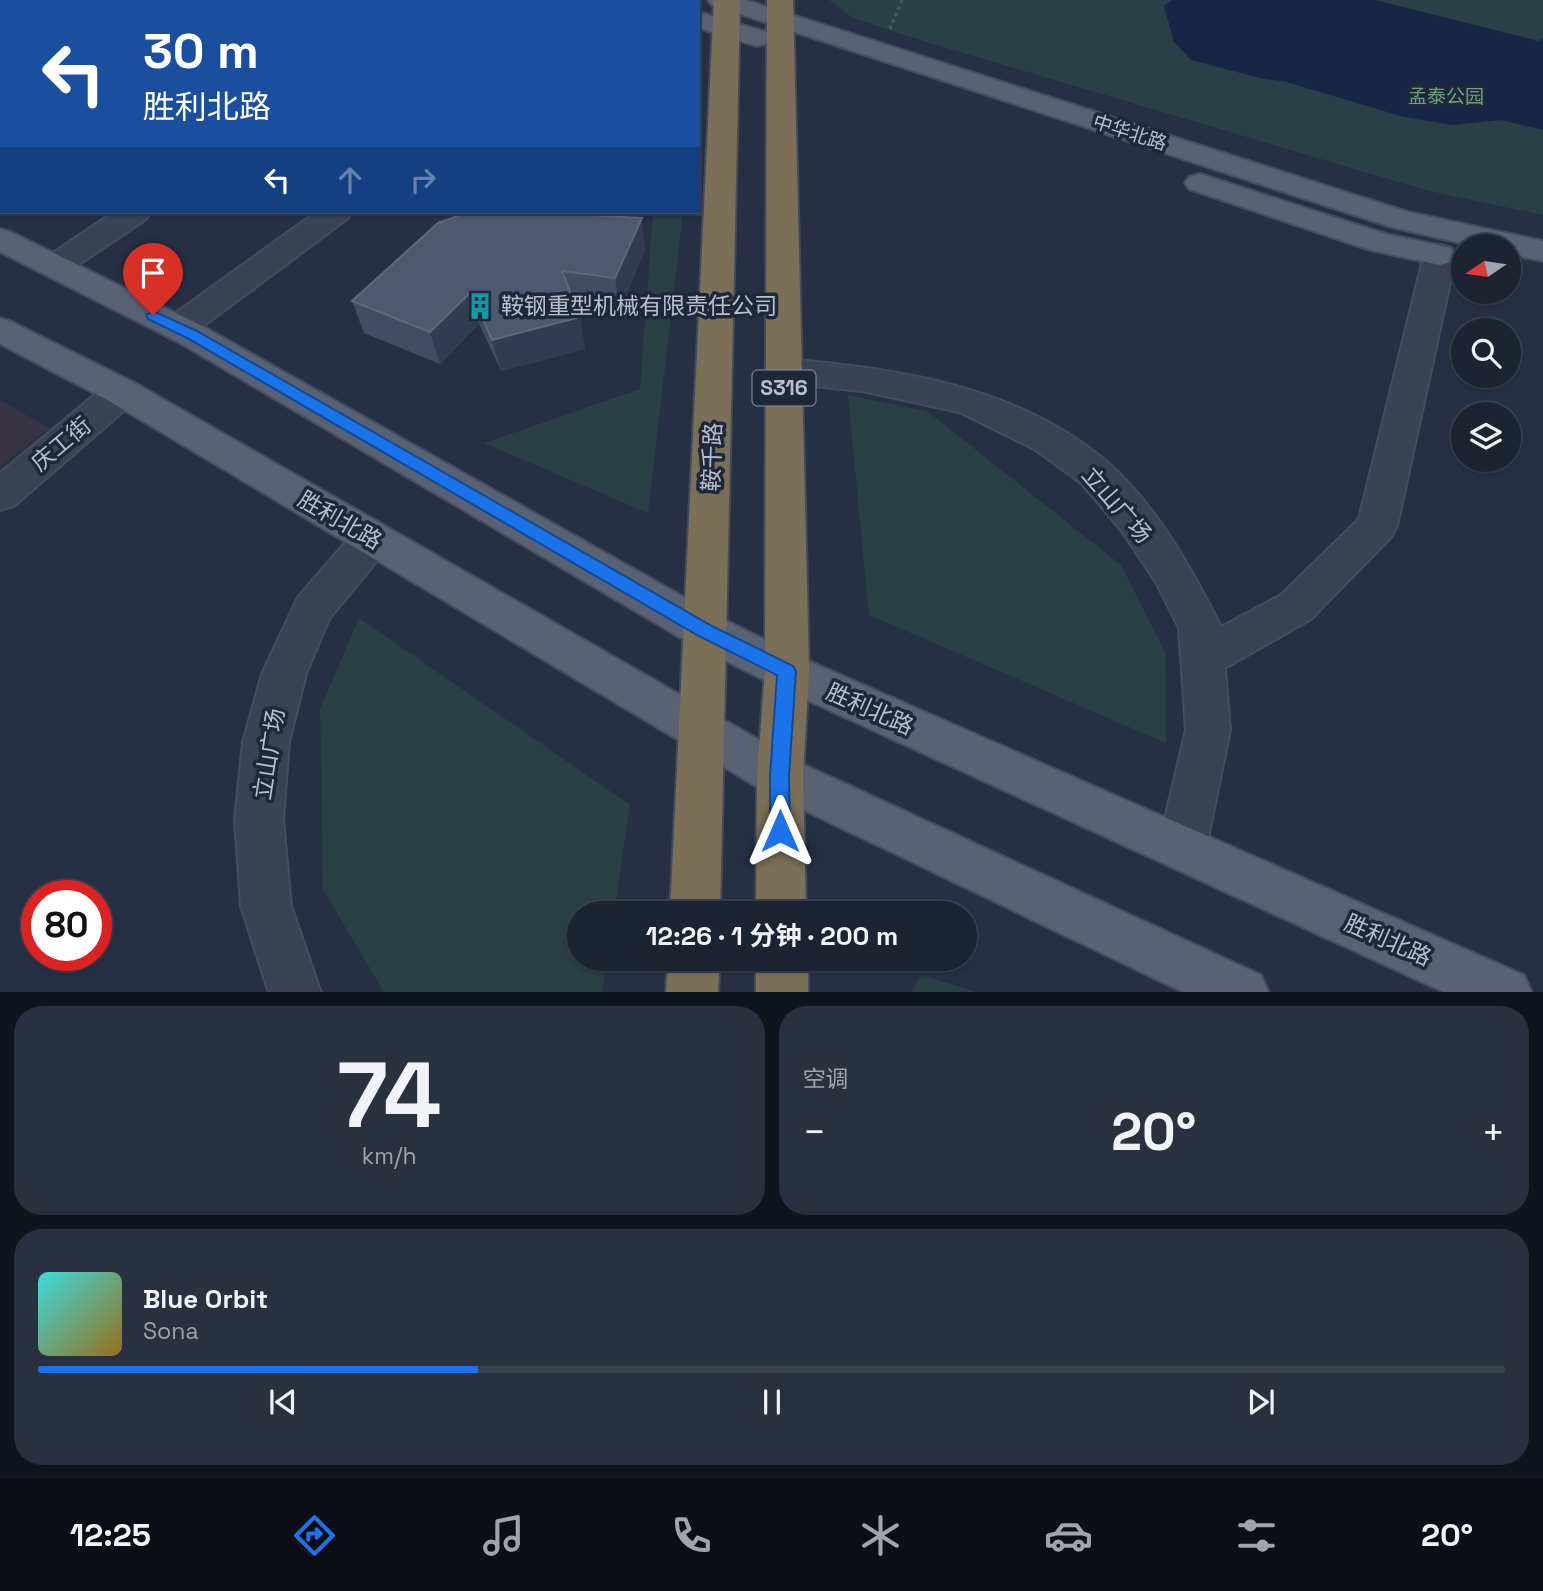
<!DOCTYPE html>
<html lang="zh">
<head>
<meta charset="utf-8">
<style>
  :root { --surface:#1c2434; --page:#293040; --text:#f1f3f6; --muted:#a0a4ac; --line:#3a414f; --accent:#1a73e8 }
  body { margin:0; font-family:"Space Grotesk","Noto Sans SC",sans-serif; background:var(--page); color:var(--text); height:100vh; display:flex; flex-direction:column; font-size:26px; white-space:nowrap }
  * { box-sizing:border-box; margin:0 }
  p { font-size:23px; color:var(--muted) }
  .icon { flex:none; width:38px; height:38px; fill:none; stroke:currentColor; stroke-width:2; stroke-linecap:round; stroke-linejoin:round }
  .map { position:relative; height:992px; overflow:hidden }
  .panel { display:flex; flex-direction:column; gap:14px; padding:14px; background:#0f141d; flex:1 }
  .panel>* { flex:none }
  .hud { position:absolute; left:0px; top:0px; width:700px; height:214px; box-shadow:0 2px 5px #0004,0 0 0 2px var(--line); background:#1a4fa0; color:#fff; overflow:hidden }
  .needle { width:46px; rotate:257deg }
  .tools { position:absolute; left:1451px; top:234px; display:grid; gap:14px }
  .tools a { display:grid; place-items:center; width:70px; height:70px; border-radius:50%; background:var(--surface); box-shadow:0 2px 5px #0004,0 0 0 2px var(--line); font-size:35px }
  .speed { position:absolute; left:21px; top:880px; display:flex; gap:14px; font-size:35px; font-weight:700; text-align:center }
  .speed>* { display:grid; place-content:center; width:91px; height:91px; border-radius:50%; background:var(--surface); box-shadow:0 2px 5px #0004,0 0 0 2px var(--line); line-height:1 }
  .speed .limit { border:10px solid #d22; background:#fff; color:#111 }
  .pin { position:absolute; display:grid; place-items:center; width:60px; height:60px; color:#fff; margin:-72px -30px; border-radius:50% 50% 50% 0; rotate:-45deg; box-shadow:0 0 7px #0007 }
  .pin .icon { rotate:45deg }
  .me { position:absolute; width:77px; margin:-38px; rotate:0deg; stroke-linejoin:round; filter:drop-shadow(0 0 5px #0008) }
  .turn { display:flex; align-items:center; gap:24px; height:147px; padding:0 28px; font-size:32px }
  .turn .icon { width:91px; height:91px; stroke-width:2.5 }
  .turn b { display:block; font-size:49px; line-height:60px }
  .lanes { display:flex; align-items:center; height:66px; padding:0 28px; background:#0003; justify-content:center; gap:35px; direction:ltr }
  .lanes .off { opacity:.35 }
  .big { font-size:52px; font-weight:700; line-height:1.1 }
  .panel .card { flex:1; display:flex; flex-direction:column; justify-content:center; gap:10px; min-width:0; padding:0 24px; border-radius:28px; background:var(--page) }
  .panel .dial { align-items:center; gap:0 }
  .dial b { font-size:91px; line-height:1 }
  .song { display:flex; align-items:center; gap:21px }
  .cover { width:84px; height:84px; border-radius:10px; background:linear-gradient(135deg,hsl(180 70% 55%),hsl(40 70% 35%)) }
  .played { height:7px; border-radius:4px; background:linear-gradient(90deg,var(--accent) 30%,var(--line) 30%) }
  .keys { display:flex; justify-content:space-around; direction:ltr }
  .heat { display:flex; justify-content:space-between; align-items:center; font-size:38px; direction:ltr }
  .panel .tiles { flex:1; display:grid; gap:14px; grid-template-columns:1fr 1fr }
  .card:last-child { grid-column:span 2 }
  .trip { position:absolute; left:567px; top:901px; width:410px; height:70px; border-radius:35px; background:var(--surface); box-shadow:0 2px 5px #0004,0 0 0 2px var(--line); font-weight:700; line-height:70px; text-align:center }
  .tabs { display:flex; height:112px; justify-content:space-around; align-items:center; background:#0b0e15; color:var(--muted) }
  .tabs .icon { width:49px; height:49px }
  .tabs .selected { color:var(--accent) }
  .tabs b { font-size:32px; color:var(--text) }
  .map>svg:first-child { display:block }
</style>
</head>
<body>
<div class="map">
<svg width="1543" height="993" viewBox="0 0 1543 993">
  <rect width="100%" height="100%" fill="#263045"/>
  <path fill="#373345" d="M0 400 49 428 0 466Z"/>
  <g fill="#284046">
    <path d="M829 0H1543V215L1429 191 933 44 853 18Z"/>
    <path d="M653 212H683L648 513 484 443 640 389Z"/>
    <path d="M848 395 927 411 1121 565 1165 652 1166 743 869 615Z"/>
    <path d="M359 618 630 805 614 913 579 914V959H607L602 992H384L323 890 320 709Z"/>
    <path d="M921 975 976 992H911Z"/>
  </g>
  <path fill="#172644" d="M1172 0H1375L1538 41 1543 39V130L1501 120 1452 125 1404 117 1283 81 1264 79 1191 60 1174 42 1164 6Z"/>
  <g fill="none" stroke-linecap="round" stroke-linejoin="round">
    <defs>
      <g id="minor">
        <path d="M411 0H437L411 2Z"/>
        <path d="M114 212H150L146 219 66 273 55 277 44 273 39 266 44 259Z"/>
        <path d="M316 212H351L347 219 190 336 178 340 166 336 161 328 166 320Z"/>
        <path d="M1440 245 1451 248 1456 255 1397 526 1391 537 1311 619 1225 668 1230 730 1206 848 1199 864 1182 871 1165 864 1158 848 1186 730 1179 628 1157 584 1121 530 1081 483 1034 449 959 412 862 391 784 383 772 380 766 371 772 362 784 359C896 368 1018 386 1107 462 1157 506 1192 569 1221 627L1281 595 1359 519 1424 255 1429 248Z"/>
        <path d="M122 379 135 383 140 392 135 401 14 506 0 510V473L109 383Z"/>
        <path d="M372 523 386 528 392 539 386 550 329 619 306 674 289 742 283 820 291 906 321 993H269L241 906 235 820 243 742 262 674 298 597 358 528Z"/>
      </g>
      <g id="major">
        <path d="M621 0H651L652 2H623Z"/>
        <path d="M708 0H746L1408 212 1543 241V261L1508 254V247H1478L1391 227 712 5Z"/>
        <path d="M698 12 766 32 770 38 766 44 757 46 698 28Z"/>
        <path d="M1200 174 1386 234 1451 248 1456 255 1451 262 1440 265 1370 250 1189 189 1185 183 1189 177Z"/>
        <path d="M0 229 11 232 204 327 721 618 802 658 1524 975 1532 993H1446L772 684 691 644 180 343 0 252Z"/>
        <path d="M0 318 12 322 135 383 796 761 1261 975 1269 993H1185L764 791 109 401 0 344Z"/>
      </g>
      <g id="highway">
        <path d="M714 0H740L720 914H670Z"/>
        <path d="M767 0H793L809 671 803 776 806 914H756L757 776 765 671Z"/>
        <path d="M668 959H720L718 993H666Z"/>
        <rect x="756" y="959" width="52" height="34"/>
      </g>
    </defs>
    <use href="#minor" stroke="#444c5e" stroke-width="4"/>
    <use href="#major" stroke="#444c5e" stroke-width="4"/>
    <use href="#highway" stroke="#424b5c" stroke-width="4"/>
    <path stroke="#41595d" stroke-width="3.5" stroke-dasharray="3.5 3.5" stroke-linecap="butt" d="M890 29 902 0"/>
    <use href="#minor" fill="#3a4354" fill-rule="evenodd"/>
    <use href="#major" fill="#586274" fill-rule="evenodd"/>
    <use href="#highway" fill="#7b7057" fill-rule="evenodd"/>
  </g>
  <path fill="#404d63" d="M645 250 620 310 575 304 585 349 501 371 479 324 440 364 364 333 352 301Z"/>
  <g fill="#303c52">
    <path d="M642 218 645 250 620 310 615 278Z"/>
    <path d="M471 292 479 324 440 364 430 332Z"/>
    <path d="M580 317 585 349 501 371 492 340Z"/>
  </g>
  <path fill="#4d596f" stroke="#5e697e" stroke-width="2" d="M469 212H530L642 218 615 278 562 271 580 317 492 340 471 292 430 332 352 301 438 223Z"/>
  <path fill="#1a73e8" stroke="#114b97" stroke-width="2" d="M153 311 197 331 712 626 793 666 796 671 789 776 790 831 787 838 780 841 773 838 770 831V776L777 675 699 636 187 338 148 319 146 315Z"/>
  <defs>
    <symbol id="building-bare" viewBox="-9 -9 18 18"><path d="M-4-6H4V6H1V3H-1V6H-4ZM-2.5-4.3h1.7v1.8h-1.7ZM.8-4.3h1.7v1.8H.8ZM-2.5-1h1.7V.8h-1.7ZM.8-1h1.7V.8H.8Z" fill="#0f9aa8" stroke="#1f283a" stroke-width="2.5" paint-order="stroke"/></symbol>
  </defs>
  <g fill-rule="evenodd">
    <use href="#building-bare" x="461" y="287" width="38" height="38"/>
  </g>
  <g text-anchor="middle" stroke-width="7" stroke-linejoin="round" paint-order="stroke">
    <g font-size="19" fill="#6ea07d" stroke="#1f283a">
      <text x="1446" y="103">孟泰公园</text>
    </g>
    <g font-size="19" fill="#b8bfce" stroke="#1f283a">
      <text transform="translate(1130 132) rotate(18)" y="7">中华北路</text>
    </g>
    <rect fill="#1f283a" stroke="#8a92a2" stroke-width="2" x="752.5" y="370.5" width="63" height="35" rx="5"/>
    <g font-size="21" font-weight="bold" fill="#b8bfce">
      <text x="784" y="395">S316</text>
    </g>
    <g font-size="23" fill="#b8bfce" stroke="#1f283a" text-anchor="start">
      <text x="501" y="314">鞍钢重型机械有限责任公司</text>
    </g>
    <g font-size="23" fill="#b8bfce" stroke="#1f283a">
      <text transform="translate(61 444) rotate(-40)" y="8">庆工街</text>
      <text transform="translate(712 457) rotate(-88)" y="8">鞍千路</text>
      <text transform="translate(1117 505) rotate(49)" y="8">立山广场</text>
      <text transform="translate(340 520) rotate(30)" y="8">胜利北路</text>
      <text transform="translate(870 709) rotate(24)" y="8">胜利北路</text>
      <text transform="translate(269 754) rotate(-81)" y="8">立山广场</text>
      <text transform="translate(1388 940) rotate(24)" y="8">胜利北路</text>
    </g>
  </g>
</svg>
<div class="tools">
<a><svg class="needle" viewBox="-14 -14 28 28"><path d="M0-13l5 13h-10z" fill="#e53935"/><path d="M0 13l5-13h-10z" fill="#a0a4ac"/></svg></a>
<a><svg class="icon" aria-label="search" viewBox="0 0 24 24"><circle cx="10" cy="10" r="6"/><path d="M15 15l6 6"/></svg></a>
<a><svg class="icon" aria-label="layers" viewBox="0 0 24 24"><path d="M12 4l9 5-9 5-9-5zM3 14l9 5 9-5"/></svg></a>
</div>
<div class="speed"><div class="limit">80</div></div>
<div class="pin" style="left:153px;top:315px;background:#d93025"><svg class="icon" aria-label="arrive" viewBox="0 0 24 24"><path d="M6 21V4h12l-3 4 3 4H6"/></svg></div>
<svg class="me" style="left:780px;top:831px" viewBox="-20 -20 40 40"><path d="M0-17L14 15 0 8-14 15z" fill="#1a73e8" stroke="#fff" stroke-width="4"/></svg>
<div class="trip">12:26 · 1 分钟 · 200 m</div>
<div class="hud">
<div class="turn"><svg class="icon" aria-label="left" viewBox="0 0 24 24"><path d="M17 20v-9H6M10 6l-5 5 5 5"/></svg><div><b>30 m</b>胜利北路</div></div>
<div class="lanes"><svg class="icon" aria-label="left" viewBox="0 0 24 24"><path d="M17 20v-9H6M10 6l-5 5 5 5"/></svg><svg class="icon off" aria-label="ahead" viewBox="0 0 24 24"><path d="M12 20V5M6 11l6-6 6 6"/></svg><svg class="icon off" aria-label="right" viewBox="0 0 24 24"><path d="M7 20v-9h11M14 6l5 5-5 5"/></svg></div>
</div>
</div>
<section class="panel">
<div class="tiles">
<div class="card dial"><b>74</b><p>km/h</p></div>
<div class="card"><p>空调</p>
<div class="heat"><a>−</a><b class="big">20°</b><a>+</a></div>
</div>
<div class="card">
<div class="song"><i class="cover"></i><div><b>Blue Orbit</b><p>Sona</p></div></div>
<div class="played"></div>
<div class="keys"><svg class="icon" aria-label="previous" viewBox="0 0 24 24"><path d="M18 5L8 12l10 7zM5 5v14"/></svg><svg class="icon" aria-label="pause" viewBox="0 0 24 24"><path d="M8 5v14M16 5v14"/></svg><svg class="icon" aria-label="next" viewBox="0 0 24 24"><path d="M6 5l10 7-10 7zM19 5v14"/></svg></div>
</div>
</div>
</section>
<nav class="tabs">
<b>12:25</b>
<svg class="icon selected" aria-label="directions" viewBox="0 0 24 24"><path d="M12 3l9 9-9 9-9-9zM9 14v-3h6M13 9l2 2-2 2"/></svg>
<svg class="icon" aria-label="music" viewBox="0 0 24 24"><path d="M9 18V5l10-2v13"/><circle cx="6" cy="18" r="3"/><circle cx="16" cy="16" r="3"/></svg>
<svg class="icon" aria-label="phone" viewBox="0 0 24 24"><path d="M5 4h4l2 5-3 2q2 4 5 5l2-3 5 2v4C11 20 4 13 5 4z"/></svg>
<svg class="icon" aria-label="climate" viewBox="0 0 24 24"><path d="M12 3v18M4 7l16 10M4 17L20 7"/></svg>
<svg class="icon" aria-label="car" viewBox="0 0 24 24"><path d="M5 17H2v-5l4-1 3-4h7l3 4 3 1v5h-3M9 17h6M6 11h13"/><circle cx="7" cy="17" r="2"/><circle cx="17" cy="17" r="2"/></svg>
<svg class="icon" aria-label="filters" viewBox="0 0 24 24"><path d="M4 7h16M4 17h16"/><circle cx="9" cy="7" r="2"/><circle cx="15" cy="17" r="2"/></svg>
<b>20°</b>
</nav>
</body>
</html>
